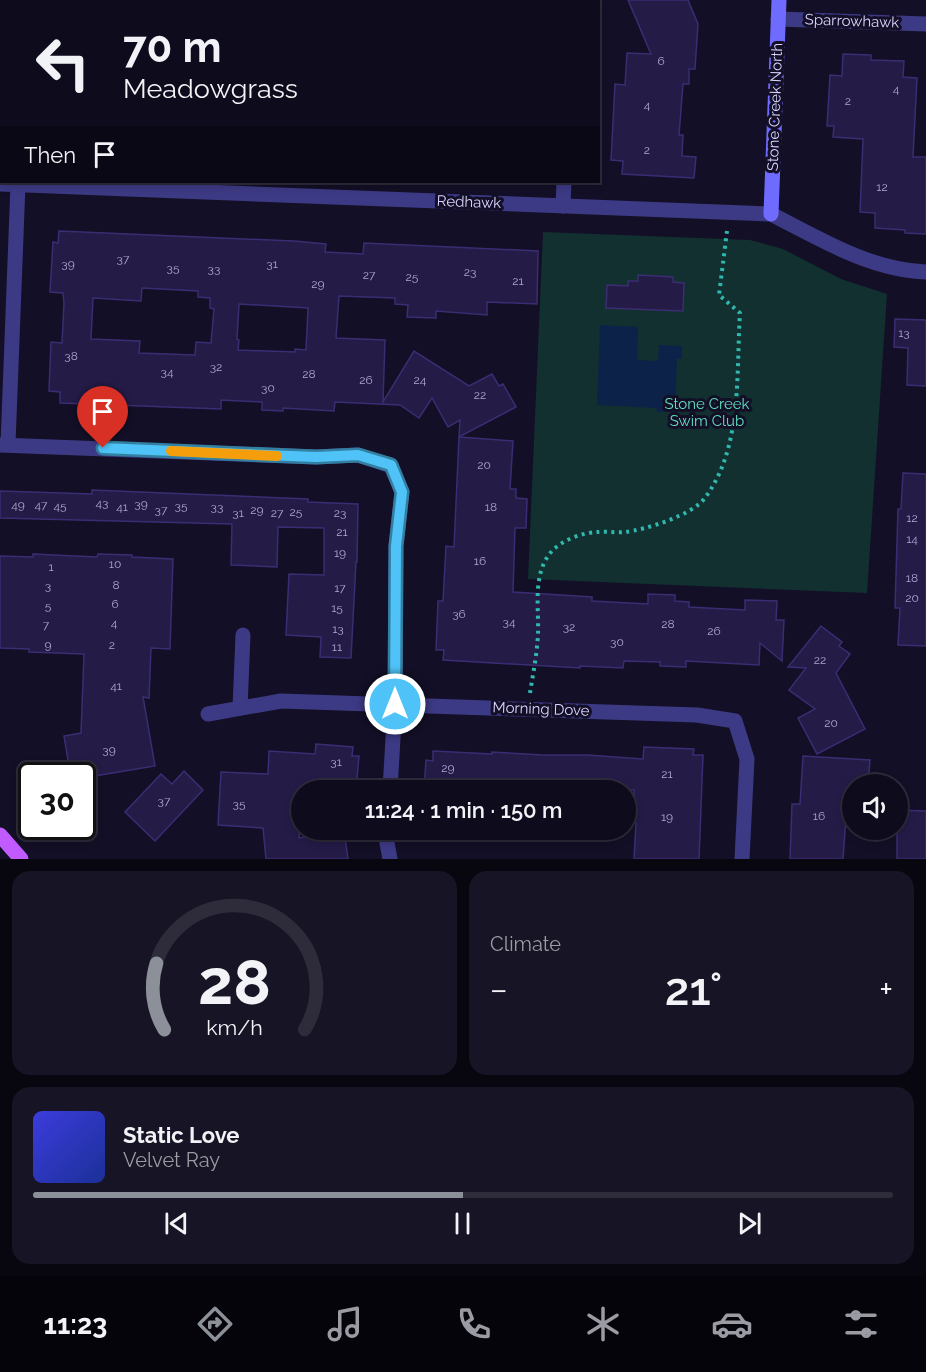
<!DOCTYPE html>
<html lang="en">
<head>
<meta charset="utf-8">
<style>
  :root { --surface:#0e0b1c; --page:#171425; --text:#f1f3f6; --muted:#9b9ba3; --line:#2e2b3b; --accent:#8c9099 }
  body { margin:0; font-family:Raleway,sans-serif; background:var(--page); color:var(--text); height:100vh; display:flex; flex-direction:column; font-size:22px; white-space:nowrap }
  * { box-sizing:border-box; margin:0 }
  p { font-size:20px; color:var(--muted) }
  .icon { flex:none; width:33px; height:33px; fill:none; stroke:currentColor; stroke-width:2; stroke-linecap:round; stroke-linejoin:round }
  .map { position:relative; height:859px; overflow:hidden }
  .side { display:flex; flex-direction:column; gap:12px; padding:12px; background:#08060f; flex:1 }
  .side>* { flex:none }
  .guide { position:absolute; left:0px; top:0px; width:600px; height:183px; box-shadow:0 3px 9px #0003,0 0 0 2px var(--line); background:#0e0b1c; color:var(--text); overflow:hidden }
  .buttons { position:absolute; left:842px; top:774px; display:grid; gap:12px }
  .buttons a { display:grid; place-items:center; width:66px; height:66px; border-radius:50%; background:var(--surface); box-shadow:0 3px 9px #0003,0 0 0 2px var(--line); font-size:30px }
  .speed { position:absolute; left:18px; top:762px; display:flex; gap:12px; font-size:30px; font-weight:700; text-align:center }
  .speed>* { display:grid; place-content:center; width:78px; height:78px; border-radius:50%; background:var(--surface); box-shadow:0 3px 9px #0003,0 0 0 2px var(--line); line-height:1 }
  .speed .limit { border:3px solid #111; border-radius:9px; background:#fff; color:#111 }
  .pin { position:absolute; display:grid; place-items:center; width:51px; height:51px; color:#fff; margin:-62px -26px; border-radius:50% 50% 50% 0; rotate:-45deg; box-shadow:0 0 6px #0007 }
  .pin .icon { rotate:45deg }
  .me { position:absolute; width:66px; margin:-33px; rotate:0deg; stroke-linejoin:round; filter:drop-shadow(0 0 4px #0008) }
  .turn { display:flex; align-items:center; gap:21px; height:126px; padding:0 24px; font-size:27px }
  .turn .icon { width:78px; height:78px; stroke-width:2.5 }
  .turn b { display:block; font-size:42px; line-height:51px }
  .then { display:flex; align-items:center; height:57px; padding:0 24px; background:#0003; gap:12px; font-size:22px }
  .big { font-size:45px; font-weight:600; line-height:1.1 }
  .side .card { flex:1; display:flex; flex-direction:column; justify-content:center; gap:9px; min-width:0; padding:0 21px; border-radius:18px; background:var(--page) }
  .side .dial { align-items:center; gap:0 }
  .dial svg { height:156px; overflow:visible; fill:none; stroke:var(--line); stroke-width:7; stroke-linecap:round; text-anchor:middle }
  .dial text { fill:var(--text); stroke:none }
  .song { display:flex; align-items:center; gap:18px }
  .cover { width:72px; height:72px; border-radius:9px; background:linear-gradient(135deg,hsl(240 70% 55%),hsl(230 70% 35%)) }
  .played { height:6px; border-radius:3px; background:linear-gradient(90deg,var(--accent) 50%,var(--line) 50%) }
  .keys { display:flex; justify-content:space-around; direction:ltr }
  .heat { display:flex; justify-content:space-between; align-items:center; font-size:33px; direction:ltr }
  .side .tiles { flex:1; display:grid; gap:12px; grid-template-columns:1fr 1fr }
  .card:last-child { grid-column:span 2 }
  .trip { position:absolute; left:291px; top:780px; width:345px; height:60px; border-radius:30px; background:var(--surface); box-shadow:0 3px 9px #0003,0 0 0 2px var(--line); font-weight:600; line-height:60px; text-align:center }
  .tabs { display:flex; height:96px; justify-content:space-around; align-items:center; background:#06040b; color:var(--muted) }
  .tabs .icon { width:42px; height:42px }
  .tabs .active { color:var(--accent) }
  .tabs b { font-size:27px; color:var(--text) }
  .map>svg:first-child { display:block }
</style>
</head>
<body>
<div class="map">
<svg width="926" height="859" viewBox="0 0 926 859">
  <rect width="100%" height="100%" fill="#130f26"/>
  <path fill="#12302f" d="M543 232 750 240 783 249 841 279 887 294 867 593 528 579Z"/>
  <path fill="#0c2248" d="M600 325 638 327 637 360 658 361 659 345 682 346V359H677L675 412H657L656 408 597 405Z"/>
  <g fill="#241b47" stroke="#3b2d73" stroke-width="1.5" fill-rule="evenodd">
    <path d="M628 0H688L698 24 695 69H689V84H683L679 135H683L682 156 696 157 694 178 622 174 623 161 611 160 615 84 625 85 627 53 651 54Z"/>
    <path d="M843 54 871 55V60L904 61 903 77 917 78 913 157H926V234L905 233V230L875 228V213L860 212 863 139 833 137 834 126H827L830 75 842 76Z"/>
    <path d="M59 231 294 241 326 244 325 252 363 254 364 243 538 251 537 304 487 302V315L436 311V318L407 317 408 305 395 304V298L339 296 336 338 385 340 383 402 414 351 469 386 492 374 499 386 503 384 516 407 459 437 460 420 448 427 432 398 419 418 400 405 335 402 334 411 283 408V411L262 410V402L221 400V409L60 403V392L49 391 51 342 62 343 64 303 63 293 50 292 53 242 58 243ZM142 288 198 291V297L210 298V308L214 309 211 343 196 342 195 355 139 353 140 341 91 339 93 298 141 301ZM239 304 308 308 306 350 295 349V352L238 350 239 340 237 339Z"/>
    <path d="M638 275 673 277V282L684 283 683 311 606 308 607 285 628 286V281H638Z"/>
    <path d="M895 319 926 320V386L907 385 908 348 894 347Z"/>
    <path d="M459 437 513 441 510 489H516V498L527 499 526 528H515L513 592 592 597V601L648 604V594L675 595V601L689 602V607L745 610V600L777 601 776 620H784L782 661 760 643 759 665 686 661V667L660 666V662L624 661 623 668 580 666V668L443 660 444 650H436L438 601H443L446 546 454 547Z"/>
    <path d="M903 473 926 474V646L898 645 900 608H895L898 509H901Z"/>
    <path d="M92 490 308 499V502L358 504 357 562H356L351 658 320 657 321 637 286 635 289 574 324 575V528L278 527 277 567 231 565 232 524 0 518V491L92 494Z"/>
    <path d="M33 554 97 557 98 554 132 555V557L173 559 170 649 151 648 149 698 143 697 155 766 82 778V776H80L78 765 69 766 64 736 81 733 84 654 29 652V649L0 648V556L33 557Z"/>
    <path d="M821 626 842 642 839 646 850 654 836 673 865 729 817 754 798 718 815 709 789 690 806 668 788 667Z"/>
    <path d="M316 744 353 747 352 756H359L356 790H302L299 838 337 833V838L345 837 348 859H266L263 828 218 825 221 772 268 774 269 751 315 754Z"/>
    <path d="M644 747 694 749 693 755H703L699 859H634L636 823 634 821V790H424L426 760 433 761V751L492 754V752L542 755H587L643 759Z"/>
    <path d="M803 756 870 760 868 784H852V791L848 790 843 859H790L792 804H800Z"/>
    <path d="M184 771 203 790 155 841 125 812 161 774 172 784Z"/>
    <path d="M897 810 926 811V859H897Z"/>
  </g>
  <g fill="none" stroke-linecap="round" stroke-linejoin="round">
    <path stroke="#2fb8b0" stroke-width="4" stroke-dasharray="3 4.5" stroke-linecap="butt" d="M530 693C533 674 537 654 538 634 539 607 532 573 552 551 562 540 584 532 598 532 607 531 616 533 625 532 645 530 692 515 704 499 743 449 736 373 740 313L719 295 727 231"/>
    <g stroke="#3d3a85" stroke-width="15">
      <path d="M305 0 306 2"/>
      <path d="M778 19 926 24"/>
      <path d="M0 184 771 214C820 239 870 270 926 272"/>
      <path d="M563 206 564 182"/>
      <path d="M8 444 18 184"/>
      <path d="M0 445 316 457 358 455 391 466 402 492 396 546 395 704 390 790"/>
      <path d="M240 708 243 635"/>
      <path d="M208 714 281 701 697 715 735 721 747 759 742 859"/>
      <path d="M388 830 387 843 390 859"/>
    </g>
    <path stroke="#6f6bff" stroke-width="15" d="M771 214 779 0"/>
    <path stroke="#c25bff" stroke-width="15" d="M0 835 21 859"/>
  </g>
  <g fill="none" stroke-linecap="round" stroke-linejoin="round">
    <defs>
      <path id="route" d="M103 448 316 457 358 455 391 465 402 492 396 546 395 704"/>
    </defs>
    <use href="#route" stroke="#337fa1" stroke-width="15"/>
    <use href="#route" stroke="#4fc3f7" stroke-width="10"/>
    <path stroke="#f59e0b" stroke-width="10" d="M171 451 277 456"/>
  </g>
  <g text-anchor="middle" stroke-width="6" stroke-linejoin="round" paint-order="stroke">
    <g font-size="12" fill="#aca6d1">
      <text x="661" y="65">6</text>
      <text x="896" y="93">4</text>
      <text x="848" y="105">2</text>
      <text x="647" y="109">4</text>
      <text x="647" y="154">2</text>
      <text x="882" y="191">12</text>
      <text x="123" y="263">37</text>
      <text x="68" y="268">39</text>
      <text x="272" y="268">31</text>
      <text x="173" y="272">35</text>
      <text x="214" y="273">33</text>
      <text x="470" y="276">23</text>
      <text x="369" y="279">27</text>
      <text x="412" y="281">25</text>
      <text x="518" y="285">21</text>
      <text x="318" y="288">29</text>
      <text x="904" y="337">13</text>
      <text x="71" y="360">38</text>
      <text x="216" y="371">32</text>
      <text x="167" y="376">34</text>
      <text x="309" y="378">28</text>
      <text x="366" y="384">26</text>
      <text x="420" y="384">24</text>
      <text x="268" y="392">30</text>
      <text x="480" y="399">22</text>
      <text x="484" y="469">20</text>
      <text x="102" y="507">43</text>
      <text x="141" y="508">39</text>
      <text x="18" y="509">49</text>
      <text x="41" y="509">47</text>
      <text x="60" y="510">45</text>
      <text x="181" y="510">35</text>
      <text x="122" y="511">41</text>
      <text x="217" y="511">33</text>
      <text x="491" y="511">18</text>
      <text x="161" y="514">37</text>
      <text x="257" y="514">29</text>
      <text x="296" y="516">25</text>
      <text x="238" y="517">31</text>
      <text x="277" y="517">27</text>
      <text x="340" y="517">23</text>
      <text x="912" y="522">12</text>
      <text x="342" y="536">21</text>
      <text x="912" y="543">14</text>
      <text x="340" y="557">19</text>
      <text x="480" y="565">16</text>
      <text x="115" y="568">10</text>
      <text x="51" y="571">1</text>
      <text x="912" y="582">18</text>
      <text x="116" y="589">8</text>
      <text x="48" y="590">3</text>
      <text x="340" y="592">17</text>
      <text x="912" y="602">20</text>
      <text x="115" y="608">6</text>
      <text x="48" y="610">5</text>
      <text x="337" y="612">15</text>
      <text x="459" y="618">36</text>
      <text x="509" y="626">34</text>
      <text x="114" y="627">4</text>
      <text x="668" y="628">28</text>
      <text x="46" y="629">7</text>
      <text x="569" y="631">32</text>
      <text x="338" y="633">13</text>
      <text x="714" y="635">26</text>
      <text x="617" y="646">30</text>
      <text x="48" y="649">9</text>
      <text x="112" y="649">2</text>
      <text x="337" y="651">11</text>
      <text x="820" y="664">22</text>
      <text x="116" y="690">41</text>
      <text x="831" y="727">20</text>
      <text x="109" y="754">39</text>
      <text x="336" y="766">31</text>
      <text x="448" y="772">29</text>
      <text x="667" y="778">21</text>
      <text x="164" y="805">37</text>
      <text x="239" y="808">35</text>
      <text x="819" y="820">16</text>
      <text x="667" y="821">19</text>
    </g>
    <g font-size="15" fill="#d9d4ff" stroke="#130f26">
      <text transform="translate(852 21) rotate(2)" y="5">Sparrowhawk</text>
      <text transform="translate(775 107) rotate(-88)" y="5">Stone Creek North</text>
      <text transform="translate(469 202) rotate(2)" y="5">Redhawk</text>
      <text transform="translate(541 709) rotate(2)" y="5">Morning Dove</text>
    </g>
    <g font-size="15" fill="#5fe0c0" stroke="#130f26">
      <text x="707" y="409">Stone Creek<tspan x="707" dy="17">Swim Club</tspan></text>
    </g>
  </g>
</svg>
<div class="buttons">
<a><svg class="icon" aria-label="sound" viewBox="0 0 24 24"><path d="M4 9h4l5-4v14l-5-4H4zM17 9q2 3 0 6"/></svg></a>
</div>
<div class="speed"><div class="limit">30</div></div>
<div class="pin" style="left:103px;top:448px;background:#d93025"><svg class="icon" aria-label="arrive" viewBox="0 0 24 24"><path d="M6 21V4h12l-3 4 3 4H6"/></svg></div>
<svg class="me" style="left:395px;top:704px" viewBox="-20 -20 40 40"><circle r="17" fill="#4fc3f7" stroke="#fff" stroke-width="3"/><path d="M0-11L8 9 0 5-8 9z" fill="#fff"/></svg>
<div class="trip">11:24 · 1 min · 150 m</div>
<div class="guide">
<div class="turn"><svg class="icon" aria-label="left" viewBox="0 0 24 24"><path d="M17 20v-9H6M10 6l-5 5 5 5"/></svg><div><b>70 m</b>Meadowgrass</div></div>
<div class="then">Then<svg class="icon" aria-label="arrive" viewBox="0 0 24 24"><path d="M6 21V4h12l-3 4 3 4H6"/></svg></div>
</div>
</div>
<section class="side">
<div class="tiles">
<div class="card dial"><svg viewBox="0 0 100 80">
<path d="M14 69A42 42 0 1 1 86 69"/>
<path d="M14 69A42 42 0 0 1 10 35" stroke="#8c9099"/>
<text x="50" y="56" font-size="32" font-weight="700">28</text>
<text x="50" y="72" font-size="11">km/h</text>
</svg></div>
<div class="card"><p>Climate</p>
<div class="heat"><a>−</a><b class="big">21°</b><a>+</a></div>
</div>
<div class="card">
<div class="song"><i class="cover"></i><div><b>Static Love</b><p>Velvet Ray</p></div></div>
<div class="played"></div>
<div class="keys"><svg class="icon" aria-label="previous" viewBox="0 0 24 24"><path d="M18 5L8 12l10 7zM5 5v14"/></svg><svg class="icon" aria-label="pause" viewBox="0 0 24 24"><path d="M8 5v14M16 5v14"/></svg><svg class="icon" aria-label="next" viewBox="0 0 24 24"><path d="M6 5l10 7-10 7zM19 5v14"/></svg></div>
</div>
</div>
</section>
<nav class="tabs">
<b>11:23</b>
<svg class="icon active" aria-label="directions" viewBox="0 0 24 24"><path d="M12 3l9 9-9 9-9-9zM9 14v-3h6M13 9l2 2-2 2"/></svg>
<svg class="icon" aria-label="music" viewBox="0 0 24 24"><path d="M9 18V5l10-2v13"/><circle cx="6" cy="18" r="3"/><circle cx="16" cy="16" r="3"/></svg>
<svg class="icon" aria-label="phone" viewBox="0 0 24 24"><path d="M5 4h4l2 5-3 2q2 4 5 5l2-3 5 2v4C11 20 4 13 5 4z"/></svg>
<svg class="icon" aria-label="climate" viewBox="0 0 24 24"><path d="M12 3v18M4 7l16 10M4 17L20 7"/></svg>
<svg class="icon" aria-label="car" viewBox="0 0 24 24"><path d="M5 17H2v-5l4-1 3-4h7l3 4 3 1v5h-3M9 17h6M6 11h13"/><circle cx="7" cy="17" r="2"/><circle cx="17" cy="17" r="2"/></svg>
<svg class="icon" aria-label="filters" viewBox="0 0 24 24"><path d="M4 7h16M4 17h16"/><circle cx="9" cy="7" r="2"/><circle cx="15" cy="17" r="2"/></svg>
</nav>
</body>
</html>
